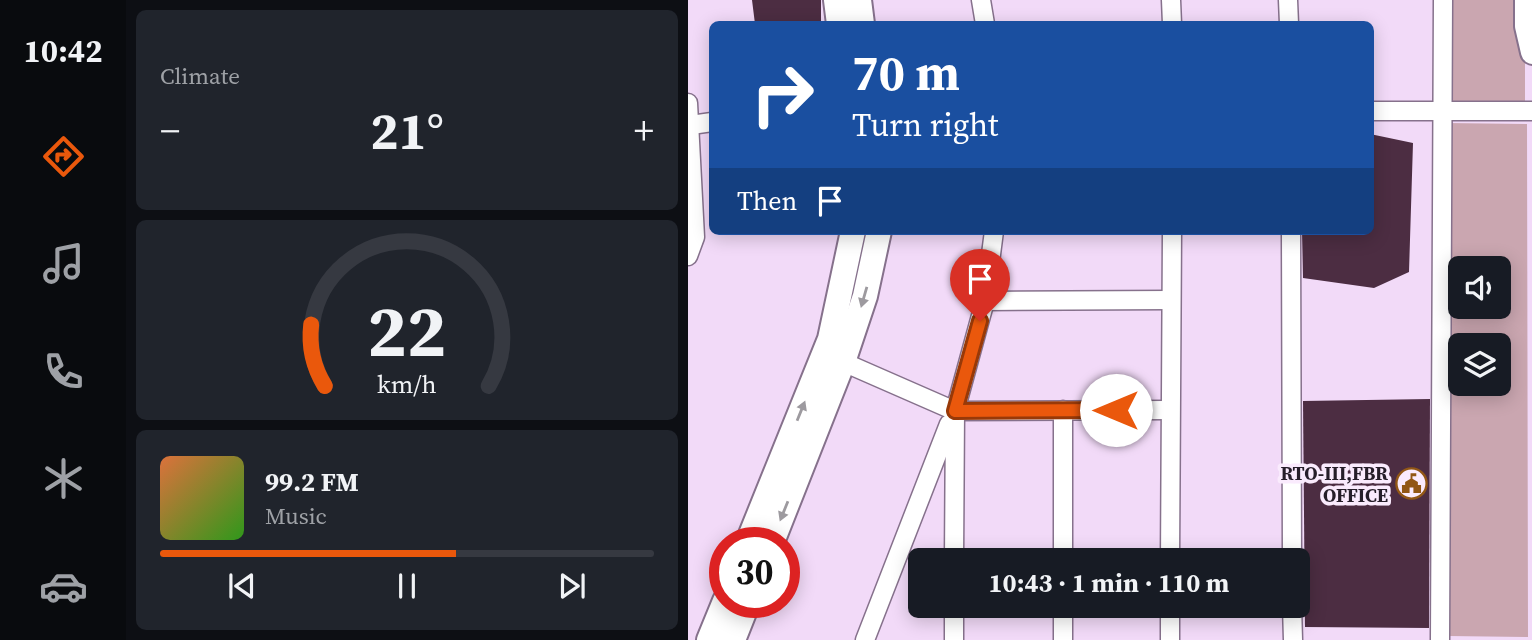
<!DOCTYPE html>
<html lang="en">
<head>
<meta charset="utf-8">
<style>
  :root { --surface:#171b24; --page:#20242c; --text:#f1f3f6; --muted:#9ea1a6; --line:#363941; --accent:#ea580c }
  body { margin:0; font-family:"Source Serif 4",serif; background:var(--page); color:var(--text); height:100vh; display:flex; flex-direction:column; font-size:26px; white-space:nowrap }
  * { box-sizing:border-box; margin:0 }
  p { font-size:23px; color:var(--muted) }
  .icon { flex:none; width:38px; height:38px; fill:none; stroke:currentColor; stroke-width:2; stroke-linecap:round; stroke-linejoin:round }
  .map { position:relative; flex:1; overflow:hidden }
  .panel { display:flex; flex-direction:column; gap:10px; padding:10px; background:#0d0f14; width:562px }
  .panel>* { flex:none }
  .top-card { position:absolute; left:21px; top:21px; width:665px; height:214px; border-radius:10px; box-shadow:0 4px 18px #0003; background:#1a4fa0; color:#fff; overflow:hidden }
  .controls { position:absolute; left:760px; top:256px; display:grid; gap:14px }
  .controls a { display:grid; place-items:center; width:63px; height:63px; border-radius:10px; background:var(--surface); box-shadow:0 4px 18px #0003; font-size:35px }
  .speed { position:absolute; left:21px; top:527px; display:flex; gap:14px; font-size:35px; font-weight:700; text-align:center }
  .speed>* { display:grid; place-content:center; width:91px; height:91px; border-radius:50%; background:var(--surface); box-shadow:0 4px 18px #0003; line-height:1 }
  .speed .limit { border:10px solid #d22; background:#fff; color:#111 }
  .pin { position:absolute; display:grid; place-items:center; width:60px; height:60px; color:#fff; margin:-72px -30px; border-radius:50% 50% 50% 0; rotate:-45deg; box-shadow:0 0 7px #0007 }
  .pin .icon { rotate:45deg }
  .me { position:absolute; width:77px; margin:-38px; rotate:270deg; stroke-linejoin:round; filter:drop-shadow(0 0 5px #0008) }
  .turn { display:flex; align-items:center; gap:24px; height:147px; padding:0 28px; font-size:32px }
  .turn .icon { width:91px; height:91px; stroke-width:2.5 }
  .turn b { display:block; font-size:49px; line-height:60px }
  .then { display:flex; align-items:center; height:66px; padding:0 28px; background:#0003; gap:14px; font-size:26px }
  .big { font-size:52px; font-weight:700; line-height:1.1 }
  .panel .tile { flex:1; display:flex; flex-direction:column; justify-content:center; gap:10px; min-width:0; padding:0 24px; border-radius:10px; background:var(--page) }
  .panel .dial { align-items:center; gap:0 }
  .dial svg { height:182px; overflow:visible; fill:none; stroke:var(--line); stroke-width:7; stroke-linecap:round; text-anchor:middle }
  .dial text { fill:var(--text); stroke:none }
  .song { display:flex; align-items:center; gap:21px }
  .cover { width:84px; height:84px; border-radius:10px; background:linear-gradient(135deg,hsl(20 70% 55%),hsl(110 70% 35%)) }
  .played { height:7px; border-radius:4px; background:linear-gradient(90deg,var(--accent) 60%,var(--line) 60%) }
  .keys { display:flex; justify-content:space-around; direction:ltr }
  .heat { display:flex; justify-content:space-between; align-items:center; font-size:38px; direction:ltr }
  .trip { position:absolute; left:220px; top:548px; width:402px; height:70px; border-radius:10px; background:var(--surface); box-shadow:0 4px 18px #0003; font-weight:700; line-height:70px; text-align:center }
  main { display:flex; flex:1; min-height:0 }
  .menu { display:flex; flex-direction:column; width:126px; justify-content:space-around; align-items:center; background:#090b0e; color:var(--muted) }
  .menu .icon { width:49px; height:49px }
  .menu .on { color:var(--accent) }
  .menu b { font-size:32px; color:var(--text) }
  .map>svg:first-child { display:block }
</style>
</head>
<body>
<main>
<nav class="menu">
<b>10:42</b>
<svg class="icon on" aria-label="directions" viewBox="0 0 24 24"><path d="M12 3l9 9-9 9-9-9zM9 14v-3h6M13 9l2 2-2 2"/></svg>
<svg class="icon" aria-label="music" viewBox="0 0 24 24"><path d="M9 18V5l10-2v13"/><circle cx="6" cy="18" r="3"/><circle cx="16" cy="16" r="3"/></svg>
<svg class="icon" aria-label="phone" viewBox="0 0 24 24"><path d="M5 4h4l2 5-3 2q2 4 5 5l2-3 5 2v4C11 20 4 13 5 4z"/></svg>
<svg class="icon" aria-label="climate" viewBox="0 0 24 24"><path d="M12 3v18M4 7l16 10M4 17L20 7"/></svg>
<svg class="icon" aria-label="car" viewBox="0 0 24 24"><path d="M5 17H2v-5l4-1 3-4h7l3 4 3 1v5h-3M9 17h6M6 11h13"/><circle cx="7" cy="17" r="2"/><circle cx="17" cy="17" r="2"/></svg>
</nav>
<section class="panel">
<div class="tile"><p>Climate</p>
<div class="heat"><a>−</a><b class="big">21°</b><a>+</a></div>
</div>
<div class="tile dial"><svg viewBox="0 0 100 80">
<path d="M14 69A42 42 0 1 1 86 69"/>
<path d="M14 69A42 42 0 0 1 8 42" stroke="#ea580c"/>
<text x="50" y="56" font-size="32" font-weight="700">22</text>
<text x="50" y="72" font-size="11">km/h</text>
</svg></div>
<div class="tile">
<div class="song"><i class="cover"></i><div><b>99.2 FM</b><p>Music</p></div></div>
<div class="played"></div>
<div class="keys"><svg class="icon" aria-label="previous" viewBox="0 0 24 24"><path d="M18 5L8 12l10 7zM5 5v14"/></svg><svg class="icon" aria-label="pause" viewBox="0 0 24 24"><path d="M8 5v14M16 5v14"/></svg><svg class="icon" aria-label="next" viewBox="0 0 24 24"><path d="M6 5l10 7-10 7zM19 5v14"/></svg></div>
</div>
</section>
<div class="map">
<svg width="845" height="640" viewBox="0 0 845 640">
  <rect width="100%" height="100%" fill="#f2daf8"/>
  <g fill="#caa6b0" fill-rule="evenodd">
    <rect x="761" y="0" width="76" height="105"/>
    <path d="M759 123 839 124 840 637 760 636ZM772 268H810V306H772ZM772 345H810V383H772Z"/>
  </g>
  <g fill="#4c2d42">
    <path d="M64 0H133V24H67Z"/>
    <path d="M682 134 725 143 721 272 686 288 615 278 614 231H682Z"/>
    <path d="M742 399 741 628 617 627 615 401Z"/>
  </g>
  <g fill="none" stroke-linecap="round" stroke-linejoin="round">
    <defs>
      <g id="street">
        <path d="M293 0 297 24"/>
        <path d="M483 0 484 24"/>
        <path d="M600 0 601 24"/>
        <path d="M0 103 7 237 0 256"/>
        <path d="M682 111H845"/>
        <path d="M3 125 24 122"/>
        <path d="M603 231 604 560"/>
        <path d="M297 301 483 300"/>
        <path d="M155 362 267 411 481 410"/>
        <path d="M266 560 267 411 297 301 306 231"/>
        <path d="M375 560V410"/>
        <path d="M482 560 484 231"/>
        <path d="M482 606V640"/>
        <path d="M604 606 605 640"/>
        <path d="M177 640 261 424"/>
        <path d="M266 640V606"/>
        <path d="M375 640V606"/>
        <path d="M752 640 755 0"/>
      </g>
      <g id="secondary">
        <path d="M148 0 151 24"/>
        <path d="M171 0 174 24"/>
        <path d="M839 0V26L845 52"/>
        <path d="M60 542 142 339 165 231"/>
        <path d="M84 542 155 362 177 296 191 231"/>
        <path d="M21 640 37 601"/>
        <path d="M45 640 60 602"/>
      </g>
    </defs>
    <use href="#street" stroke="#86718c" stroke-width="21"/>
    <use href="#secondary" stroke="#86718c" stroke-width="28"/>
    <use href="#street" stroke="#fff" stroke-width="18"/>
    <use href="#secondary" stroke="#fff" stroke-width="24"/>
  </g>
  <defs><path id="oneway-solid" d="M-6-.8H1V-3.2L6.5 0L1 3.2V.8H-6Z" transform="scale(1.75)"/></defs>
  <g fill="#9d9a9f">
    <use href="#oneway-solid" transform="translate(176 297) rotate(106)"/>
    <use href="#oneway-solid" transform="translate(113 411) rotate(-68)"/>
    <use href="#oneway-solid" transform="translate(96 511) rotate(112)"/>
  </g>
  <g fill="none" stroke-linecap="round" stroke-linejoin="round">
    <defs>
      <path id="route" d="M292 321 267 411 428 410"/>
    </defs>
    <use href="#route" stroke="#983908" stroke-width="18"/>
    <use href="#route" stroke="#ea580c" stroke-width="12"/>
  </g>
  <defs>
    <symbol id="civic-ring" viewBox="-11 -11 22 22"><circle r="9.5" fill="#faebfd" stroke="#925715" stroke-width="1.5"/><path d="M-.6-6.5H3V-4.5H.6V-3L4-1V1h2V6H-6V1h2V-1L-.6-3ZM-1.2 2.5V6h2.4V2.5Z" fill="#925715"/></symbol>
  </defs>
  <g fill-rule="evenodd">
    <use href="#civic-ring" x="706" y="466" width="35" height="35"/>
  </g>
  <g text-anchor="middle" stroke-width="7" stroke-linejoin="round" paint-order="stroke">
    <g font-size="19" font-weight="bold" fill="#261e29" stroke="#faebfd" text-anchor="end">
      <text x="700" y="480">RTO-III,FBR<tspan x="700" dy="22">OFFICE</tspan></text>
    </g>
  </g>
</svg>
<div class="controls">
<a><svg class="icon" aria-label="sound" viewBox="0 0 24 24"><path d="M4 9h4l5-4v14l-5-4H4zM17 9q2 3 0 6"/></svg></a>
<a><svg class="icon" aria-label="layers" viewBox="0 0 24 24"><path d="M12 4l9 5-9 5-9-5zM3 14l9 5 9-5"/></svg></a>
</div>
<div class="speed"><div class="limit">30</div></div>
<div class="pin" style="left:292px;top:321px;background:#d93025"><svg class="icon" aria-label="arrive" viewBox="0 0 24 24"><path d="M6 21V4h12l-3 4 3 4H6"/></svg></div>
<svg class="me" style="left:428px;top:410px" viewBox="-20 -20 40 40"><circle r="19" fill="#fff"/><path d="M0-13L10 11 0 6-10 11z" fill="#ea580c"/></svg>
<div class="trip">10:43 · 1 min · 110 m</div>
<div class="top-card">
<div class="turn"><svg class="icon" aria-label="right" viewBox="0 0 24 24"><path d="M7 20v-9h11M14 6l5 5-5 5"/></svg><div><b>70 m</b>Turn right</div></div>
<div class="then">Then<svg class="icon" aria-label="arrive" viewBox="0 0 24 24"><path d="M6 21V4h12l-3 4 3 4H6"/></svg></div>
</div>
</div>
</main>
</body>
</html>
